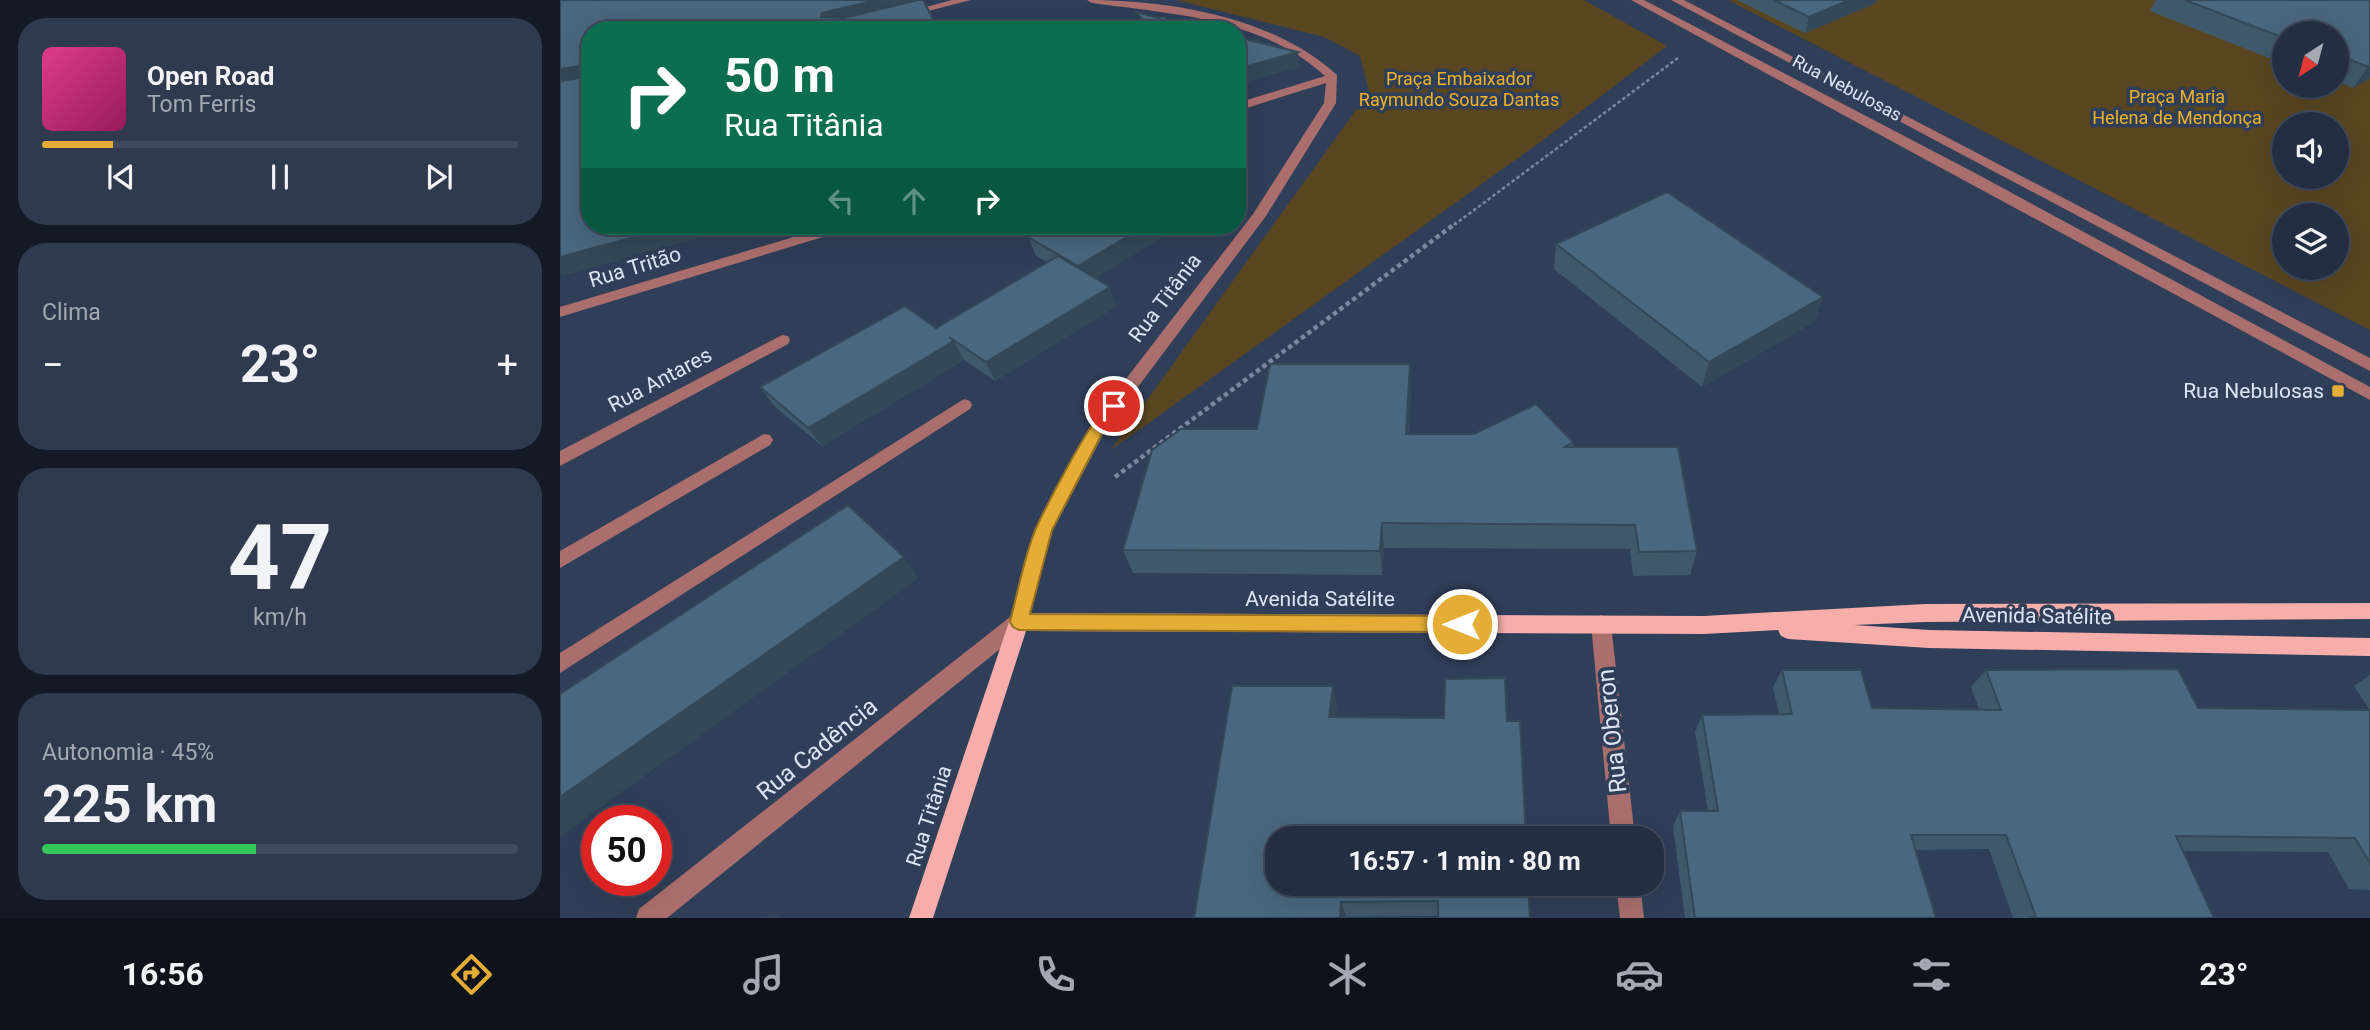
<!DOCTYPE html>
<html lang="pt">
<head>
<meta charset="utf-8">
<style>
  :root { --surface:#232e43; --page:#2f3a4e; --text:#f1f3f6; --muted:#a3a8b2; --line:#404a5c; --accent:#e5ad35 }
  body { margin:0; font-family:Roboto,sans-serif; background:var(--page); color:var(--text); height:100vh; display:flex; flex-direction:column; font-size:26px; white-space:nowrap }
  * { box-sizing:border-box; margin:0 }
  p { font-size:23px; color:var(--muted) }
  .icon { flex:none; width:38px; height:38px; fill:none; stroke:currentColor; stroke-width:2; stroke-linecap:round; stroke-linejoin:round }
  .map { position:relative; flex:1; overflow:hidden }
  .details { display:flex; flex-direction:column; gap:18px; padding:18px; background:#131925; width:560px }
  .details>* { flex:none }
  .banner { position:absolute; left:21px; top:21px; width:665px; height:214px; border-radius:28px; box-shadow:0 7px 28px #0002,0 0 0 2px var(--line); background:#0b6e4f; color:#fff; overflow:hidden }
  .needle { width:46px; rotate:216deg }
  .tools { position:absolute; left:1712px; top:21px; display:grid; gap:14px }
  .tools a { display:grid; place-items:center; width:77px; height:77px; border-radius:50%; background:var(--surface); box-shadow:0 7px 28px #0002,0 0 0 2px var(--line); font-size:35px }
  .speed { position:absolute; left:21px; top:805px; display:flex; gap:14px; font-size:35px; font-weight:700; text-align:center }
  .speed>* { display:grid; place-content:center; width:91px; height:91px; border-radius:50%; background:var(--surface); box-shadow:0 7px 28px #0002,0 0 0 2px var(--line); line-height:1 }
  .speed .limit { border:10px solid #d22; background:#fff; color:#111 }
  .pin { position:absolute; display:grid; place-items:center; width:60px; height:60px; color:#fff; margin:-30px; border:4px solid #fff; border-radius:50%; box-shadow:0 2px 7px #0007 }
  .me { position:absolute; width:77px; margin:-38px; rotate:270deg; stroke-linejoin:round; filter:drop-shadow(0 0 5px #0008) }
  .turn { display:flex; align-items:center; gap:24px; height:147px; padding:0 28px; font-size:32px }
  .turn .icon { width:91px; height:91px; stroke-width:2.5 }
  .turn b { display:block; font-size:49px; line-height:60px }
  .lanes { display:flex; align-items:center; height:66px; padding:0 28px; background:#0003; justify-content:center; gap:35px; direction:ltr }
  .lanes .off { opacity:.35 }
  .big { font-size:52px; font-weight:700; line-height:1.1 }
  .details .tile { flex:1; display:flex; flex-direction:column; justify-content:center; gap:10px; min-width:0; padding:0 24px; border-radius:28px; background:var(--page) }
  .details .dial { align-items:center; gap:0 }
  .dial b { font-size:91px; line-height:1 }
  .song { display:flex; align-items:center; gap:21px }
  .cover { width:84px; height:84px; border-radius:10px; background:linear-gradient(135deg,hsl(330 70% 55%),hsl(330 70% 35%)) }
  .played { height:7px; border-radius:4px; background:linear-gradient(90deg,var(--accent) 15%,var(--line) 15%) }
  .keys { display:flex; justify-content:space-around; direction:ltr }
  .heat { display:flex; justify-content:space-between; align-items:center; font-size:38px; direction:ltr }
  .charge { height:10px; border-radius:5px; background:linear-gradient(90deg,#34c759 45%,var(--line) 0) }
  .trip { position:absolute; left:705px; top:826px; width:399px; height:70px; border-radius:28px; background:var(--surface); box-shadow:0 7px 28px #0002,0 0 0 2px var(--line); font-weight:700; line-height:70px; text-align:center }
  .tabs { display:flex; height:112px; justify-content:space-around; align-items:center; background:#0e121b; color:var(--muted) }
  .tabs .icon { width:49px; height:49px }
  .tabs .selected { color:var(--accent) }
  .tabs b { font-size:32px; color:var(--text) }
  main { display:flex; flex:1; min-height:0 }
  .map>svg:first-child { display:block }
</style>
</head>
<body>
<main>
<section class="details">
<div class="tile">
<div class="song"><i class="cover"></i><div><b>Open Road</b><p>Tom Ferris</p></div></div>
<div class="played"></div>
<div class="keys"><svg class="icon" aria-label="previous" viewBox="0 0 24 24"><path d="M18 5L8 12l10 7zM5 5v14"/></svg><svg class="icon" aria-label="pause" viewBox="0 0 24 24"><path d="M8 5v14M16 5v14"/></svg><svg class="icon" aria-label="next" viewBox="0 0 24 24"><path d="M6 5l10 7-10 7zM19 5v14"/></svg></div>
</div>
<div class="tile"><p>Clima</p>
<div class="heat"><a>−</a><b class="big">23°</b><a>+</a></div>
</div>
<div class="tile dial"><b>47</b><p>km/h</p></div>
<div class="tile"><p>Autonomia · 45%</p><b class="big">225 km</b><div class="charge"></div></div>
</section>
<div class="map">
<svg width="1810" height="918" viewBox="0 0 1810 918">
  <rect width="100%" height="100%" fill="#2f3e59"/>
  <g fill="#594520" fill-rule="evenodd">
    <path d="M616 0H1024L1107 46 983 140 551 450 809 92 800 56 764 37Z"/>
    <path d="M1168 0H1726L1810 47V330ZM1724 33H1776V86H1724ZM1724 124H1776V177H1724ZM1724 215H1776V268H1724Z"/>
  </g>
  <g fill="none" stroke-linecap="round" stroke-linejoin="round">
    <path stroke="#7b879e" stroke-width="2.5" stroke-dasharray="3.5 2.5" stroke-linecap="butt" d="M894 225 1118 58"/>
    <path stroke="#7b879e" stroke-width="4.5" stroke-dasharray="4.5 3.5" stroke-linecap="butt" d="M555 477 896 223"/>
    <g fill="#aa6f6d" fill-rule="evenodd">
      <path d="M392 0H411L345 17 340 14Z"/>
      <path d="M527 0C610 0 714 17 777 75L776 103 706 216 545 431 493 530 466 628 107 918H76L79 909 450 617 475 530 532 423 693 214 764 103 766 83 677 111V103L765 76C702 18 612 14 532 3Z"/>
      <path d="M1071 0H1084L1415 173 1810 387V400Z"/>
      <path d="M1111 0H1124L1810 358V371Z"/>
      <path d="M270 226H291L289 229 0 317V307Z"/>
      <path d="M222 335 228 336 230 340 228 344 0 466V451Z"/>
      <path d="M404 399 410 401 412 405 410 409 0 673V653Z"/>
      <path d="M204 434 210 435 213 440 210 445 0 568V551Z"/>
      <path d="M1041 615 1048 618 1051 624 1075 838H1051L1031 624 1034 618Z"/>
      <path d="M1056 884H1080L1084 918H1060Z"/>
    </g>
    <path fill="#f7aeab" fill-rule="evenodd" d="M1810 603V619L1365 622 1294 625 1369 630 1810 638V656L1369 648 1228 639 1221 636 1218 630 1144 634 466 631 373 918H349L449 622 452 616 459 613 1144 616 1365 604Z"/>
  </g>
  <g fill="#3f596c">
    <path d="M1177 0H1317L1316 3 1245 33Z"/>
    <path d="M1596 0H1810V78L1793 88 1776 81V33H1724V64L1590 11Z"/>
    <path d="M489 226 536 278 557 306 435 381 404 360 262 446 214 406 200 387 376 328 487 262 476 256 468 237Z"/>
    <path d="M996 244 1263 297 1254 322 1142 387 994 269Z"/>
    <path d="M851 390 849 434 1013 442V447L1137 551 1130 575 1073 576 1070 549 824 548 822 575 573 573 563 550 697 429Z"/>
    <path d="M1222 670 1312 708 1419 709 1411 687 1426 670 1638 708 1810 710 1794 686 1810 675V890L1789 889 1768 852 1623 851 1654 918H1453L1429 849 1355 850 1376 918H1125L1113 826 1120 811H1148L1135 732 1142 715 1219 714 1213 687Z"/>
    <path d="M777 705 775 717 947 721 968 884 878 916 634 918Z"/>
  </g>
  <g fill="#334858">
    <path d="M316 0H361L269 27 261 17 262 13Z"/>
    <path d="M1289 0H1317L1316 3 1245 33 1249 17Z"/>
    <path d="M738 52 740 67 677 85V69Z"/>
    <path d="M21 66 30 78 0 85V69Z"/>
    <path d="M1810 66V78L1793 88 1808 67Z"/>
    <path d="M115 226H183L3 276 0 272V257Z"/>
    <path d="M585 226H621L525 285 518 266Z"/>
    <path d="M550 287 557 306 435 381 426 362Z"/>
    <path d="M1263 297 1254 322 1142 387 1149 362Z"/>
    <path d="M394 341 404 360 262 446 248 428Z"/>
    <path d="M850 364 851 390 847 458 846 434Z"/>
    <path d="M822 523 824 548 822 575 820 551Z"/>
    <path d="M344 557 359 578 0 837V797Z"/>
    <path d="M773 686 777 705 773 736 769 717Z"/>
    <path d="M781 902 786 916V918H780Z"/>
  </g>
  <g fill="#49677e" stroke="#334858" stroke-width="2">
    <path d="M0 0H316L262 13 261 17 284 18 358 0H363L379 30H30V226H115L0 257V81L20 78 21 66 0 69Z"/>
    <path d="M1214 0H1289L1249 17Z"/>
    <path d="M1625 0H1810V66L1808 67 1776 54V33H1724V38Z"/>
    <path d="M576 12 599 18 604 16 608 20 648 30H544L583 20Z"/>
    <path d="M677 37 738 52 677 69Z"/>
    <path d="M1107 192 1263 297 1149 362 996 244Z"/>
    <path d="M489 226H585L518 266 468 237Z"/>
    <path d="M498 256 550 287 426 362 389 337 394 341 248 428 200 387 345 306 376 328Z"/>
    <path d="M710 364H850L846 434H914L976 404 1013 442 1005 447H1118L1137 551 1079 552 1075 525 822 523 820 551 563 550 592 450 621 429H697Z"/>
    <path d="M288 505 344 557 0 797V694Z"/>
    <path d="M1618 669 1638 708 1810 710V863L1795 838 1616 836 1654 918H1469L1476 917 1446 835H1351L1376 918H1135L1120 811H1158L1142 715 1232 714 1222 670H1301L1312 708 1441 710 1426 670Z"/>
    <path d="M945 678 947 721H960L966 838H718V884H968L970 918H878V901L781 902 780 918H634L672 686H773L769 717 884 718 885 679Z"/>
    <path d="M216 916 220 918H198Z"/>
  </g>
  <path fill="#e5ad35" stroke="#957022" stroke-width="2" d="M554 400 561 406 544 430 492 530 470 614 902 616 909 618 911 624 909 629 902 632 459 630 453 627 450 622C458 591 464 557 476 528 486 507 537 405 554 400Z"/>
  <rect fill="#e5ad35" stroke="#2f3e59" stroke-width="2.5" x="1771" y="384" width="14" height="14" rx="3.5"/>
  <g text-anchor="middle" stroke-width="7" stroke-linejoin="round" paint-order="stroke">
    <g font-size="18" fill="#f1b321" stroke="#2f3e59">
      <text x="899" y="85">Praça Embaixador<tspan x="899" dy="21">Raymundo Souza Dantas</tspan></text>
      <text x="1617" y="103">Praça Maria<tspan x="1617" dy="21">Helena de Mendonça</tspan></text>
    </g>
    <g font-size="18" fill="#dce5f6" stroke="#2f3e59">
      <text transform="translate(1287 88) rotate(28)" y="6">Rua Nebulosas</text>
    </g>
    <g font-size="21" fill="#dce5f6" stroke="#2f3e59">
      <text transform="translate(75 267) rotate(-17)" y="7">Rua Tritão</text>
      <text transform="translate(605 298) rotate(-53)" y="7">Rua Titânia</text>
      <text transform="translate(100 380) rotate(-28)" y="7">Rua Antares</text>
      <text x="760" y="606">Avenida Satélite</text>
      <text transform="translate(1477 616) rotate(1)" y="7">Avenida Satélite</text>
      <text transform="translate(369 816) rotate(-72)" y="7">Rua Titânia</text>
    </g>
    <g font-size="21" fill="#dce5f6" stroke="#2f3e59" text-anchor="end">
      <text x="1764" y="398">Rua Nebulosas</text>
    </g>
    <g font-size="24" fill="#dce5f6" stroke="#2f3e59">
      <text transform="translate(1052 731) rotate(-96)" y="8">Rua Oberon</text>
      <text transform="translate(257 749) rotate(-39)" y="8">Rua Cadência</text>
    </g>
  </g>
</svg>
<div class="tools">
<a><svg class="needle" viewBox="-14 -14 28 28"><path d="M0-13l5 13h-10z" fill="#e53935"/><path d="M0 13l5-13h-10z" fill="#a3a8b2"/></svg></a>
<a><svg class="icon" aria-label="sound" viewBox="0 0 24 24"><path d="M4 9h4l5-4v14l-5-4H4zM17 9q2 3 0 6"/></svg></a>
<a><svg class="icon" aria-label="layers" viewBox="0 0 24 24"><path d="M12 4l9 5-9 5-9-5zM3 14l9 5 9-5"/></svg></a>
</div>
<div class="speed"><div class="limit">50</div></div>
<div class="pin" style="left:554px;top:406px;background:#d93025"><svg class="icon" aria-label="arrive" viewBox="0 0 24 24"><path d="M6 21V4h12l-3 4 3 4H6"/></svg></div>
<svg class="me" style="left:902px;top:624px" viewBox="-20 -20 40 40"><circle r="17" fill="#e5ad35" stroke="#fff" stroke-width="3"/><path d="M0-11L8 9 0 5-8 9z" fill="#fff"/></svg>
<div class="trip">16:57 · 1 min · 80 m</div>
<div class="banner">
<div class="turn"><svg class="icon" aria-label="right" viewBox="0 0 24 24"><path d="M7 20v-9h11M14 6l5 5-5 5"/></svg><div><b>50 m</b>Rua Titânia</div></div>
<div class="lanes"><svg class="icon off" aria-label="left" viewBox="0 0 24 24"><path d="M17 20v-9H6M10 6l-5 5 5 5"/></svg><svg class="icon off" aria-label="ahead" viewBox="0 0 24 24"><path d="M12 20V5M6 11l6-6 6 6"/></svg><svg class="icon" aria-label="right" viewBox="0 0 24 24"><path d="M7 20v-9h11M14 6l5 5-5 5"/></svg></div>
</div>
</div>
</main>
<nav class="tabs">
<b>16:56</b>
<svg class="icon selected" aria-label="directions" viewBox="0 0 24 24"><path d="M12 3l9 9-9 9-9-9zM9 14v-3h6M13 9l2 2-2 2"/></svg>
<svg class="icon" aria-label="music" viewBox="0 0 24 24"><path d="M9 18V5l10-2v13"/><circle cx="6" cy="18" r="3"/><circle cx="16" cy="16" r="3"/></svg>
<svg class="icon" aria-label="phone" viewBox="0 0 24 24"><path d="M5 4h4l2 5-3 2q2 4 5 5l2-3 5 2v4C11 20 4 13 5 4z"/></svg>
<svg class="icon" aria-label="climate" viewBox="0 0 24 24"><path d="M12 3v18M4 7l16 10M4 17L20 7"/></svg>
<svg class="icon" aria-label="car" viewBox="0 0 24 24"><path d="M5 17H2v-5l4-1 3-4h7l3 4 3 1v5h-3M9 17h6M6 11h13"/><circle cx="7" cy="17" r="2"/><circle cx="17" cy="17" r="2"/></svg>
<svg class="icon" aria-label="filters" viewBox="0 0 24 24"><path d="M4 7h16M4 17h16"/><circle cx="9" cy="7" r="2"/><circle cx="15" cy="17" r="2"/></svg>
<b>23°</b>
</nav>
</body>
</html>
